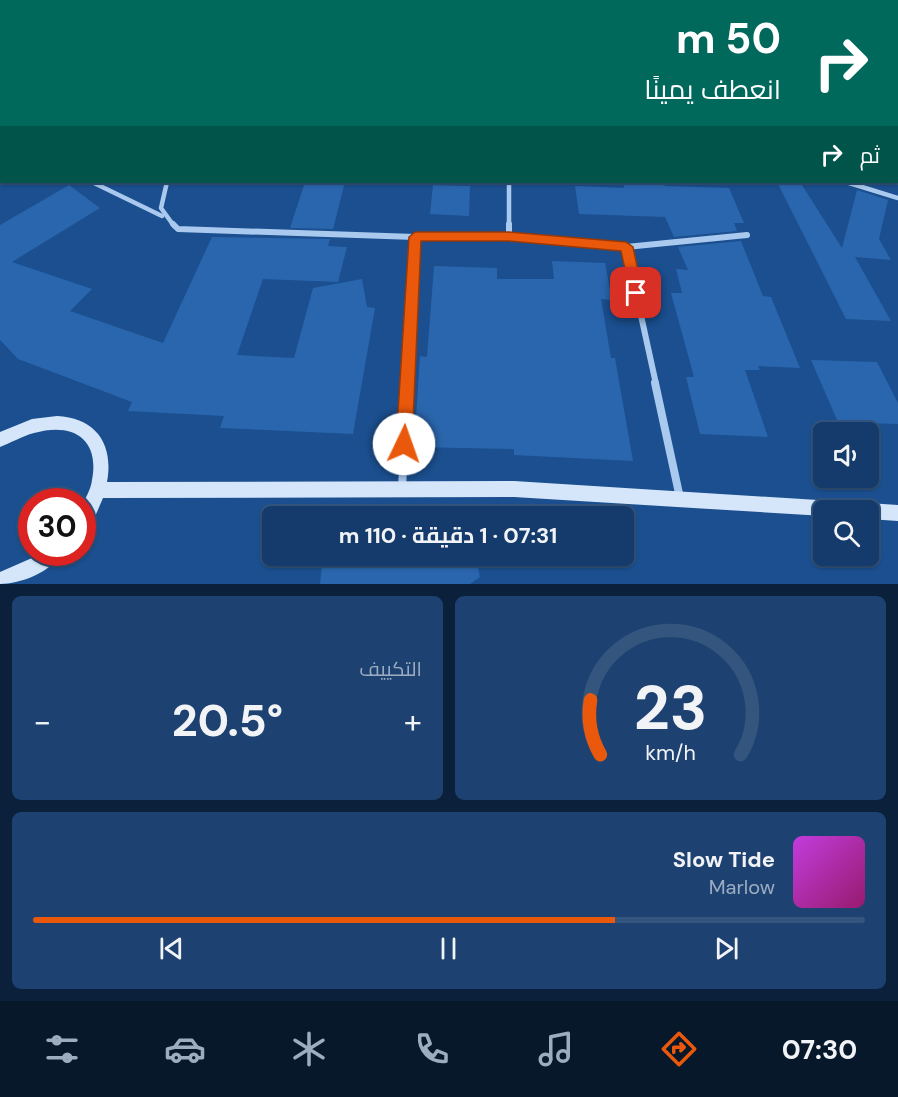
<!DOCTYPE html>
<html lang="ar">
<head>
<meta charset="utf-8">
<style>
  :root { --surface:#143b6b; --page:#1d4271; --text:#f1f3f6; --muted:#9dadc1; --line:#33557e; --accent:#ea580c }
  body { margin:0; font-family:"DM Sans",Cairo,sans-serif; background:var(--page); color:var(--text); direction:rtl; height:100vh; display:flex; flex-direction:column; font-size:22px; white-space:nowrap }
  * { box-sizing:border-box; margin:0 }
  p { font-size:20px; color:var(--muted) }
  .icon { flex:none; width:33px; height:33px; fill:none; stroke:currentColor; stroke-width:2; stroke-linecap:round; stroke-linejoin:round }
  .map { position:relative; height:584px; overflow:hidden; direction:ltr }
  .panel { display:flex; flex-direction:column; gap:12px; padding:12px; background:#0b203b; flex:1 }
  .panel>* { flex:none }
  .hud { position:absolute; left:0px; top:0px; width:898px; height:183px; box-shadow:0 2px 4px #0004,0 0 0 2px var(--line); direction:rtl; background:#00695c; color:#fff; overflow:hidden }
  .fabs { position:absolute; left:813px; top:422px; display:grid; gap:12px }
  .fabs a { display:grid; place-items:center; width:66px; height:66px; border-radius:9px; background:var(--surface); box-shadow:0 2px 4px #0004,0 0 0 2px var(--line); font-size:30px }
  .speed { position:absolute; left:18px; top:488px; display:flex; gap:12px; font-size:30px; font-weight:700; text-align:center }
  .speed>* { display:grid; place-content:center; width:78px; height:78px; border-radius:50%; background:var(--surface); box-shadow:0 2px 4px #0004,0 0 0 2px var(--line); line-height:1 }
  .speed .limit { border:9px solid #d22; background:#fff; color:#111 }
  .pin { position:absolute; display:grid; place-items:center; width:51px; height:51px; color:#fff; margin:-26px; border-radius:12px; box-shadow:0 3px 9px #0006 }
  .me { position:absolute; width:66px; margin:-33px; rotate:3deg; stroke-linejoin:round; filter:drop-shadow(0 0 4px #0008) }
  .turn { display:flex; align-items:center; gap:21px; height:126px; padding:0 18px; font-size:27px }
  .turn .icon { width:78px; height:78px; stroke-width:2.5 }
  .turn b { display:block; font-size:42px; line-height:51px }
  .then { display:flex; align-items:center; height:57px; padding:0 18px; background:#0003; gap:12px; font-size:22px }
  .big { font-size:45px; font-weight:700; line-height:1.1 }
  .panel .widget { flex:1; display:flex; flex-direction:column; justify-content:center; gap:9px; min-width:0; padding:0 21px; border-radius:9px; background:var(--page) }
  .panel .dial { align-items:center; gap:0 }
  .dial svg { height:156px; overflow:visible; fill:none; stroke:var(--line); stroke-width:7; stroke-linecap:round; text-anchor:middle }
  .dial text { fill:var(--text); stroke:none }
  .song { display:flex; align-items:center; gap:18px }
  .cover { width:72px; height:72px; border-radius:9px; background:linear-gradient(135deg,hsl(290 70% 55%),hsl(320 70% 35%)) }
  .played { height:6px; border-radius:3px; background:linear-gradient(90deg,var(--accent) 70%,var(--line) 70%) }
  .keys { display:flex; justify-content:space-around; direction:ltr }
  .heat { display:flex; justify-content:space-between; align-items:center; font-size:33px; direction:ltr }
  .panel .tiles { flex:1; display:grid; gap:12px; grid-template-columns:1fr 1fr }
  .widget:last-child { grid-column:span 2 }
  .trip { position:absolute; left:262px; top:506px; width:372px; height:60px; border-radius:9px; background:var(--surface); box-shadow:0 2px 4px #0004,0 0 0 2px var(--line); font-weight:700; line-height:60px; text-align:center; direction:rtl }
  .dock { display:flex; height:96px; justify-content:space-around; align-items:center; background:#08182b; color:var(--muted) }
  .dock .icon { width:42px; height:42px }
  .dock .active { color:var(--accent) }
  .dock b { font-size:27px; color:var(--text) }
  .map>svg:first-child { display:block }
</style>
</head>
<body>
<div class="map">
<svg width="898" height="584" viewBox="0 0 898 584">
  <rect width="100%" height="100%" fill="#1b4f8f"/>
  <g fill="#2a66ad">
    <path d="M305 182H345L333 229 290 228Z"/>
    <path d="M623 182H664L665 186 729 188 744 223H734L737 231 674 237 665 217 579 214 575 186 624 188Z"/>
    <path d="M777 182H800L842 248 857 190 888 200 879 239 891 260 855 257 891 321 846 319Z"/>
    <path d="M69 185 100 208 12 262 92 289 70 311 163 343 212 237 330 239 328 246 347 247 338 282 263 279 237 355 294 358 313 288 362 279 367 307 375 308 353 434 220 428 224 416 128 411 132 402 18 359 0 340V225Z"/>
    <path d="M433 185 470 186 469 216 430 214Z"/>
    <path d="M741 241 763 296 771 297 800 368 758 366 760 370H745L768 437 700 434 686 377H694L671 293H682L676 269 688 270 678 247Z"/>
    <path d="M552 261 605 263 612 300 601 299 611 358H615L633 461 514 455V449L414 447 420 356 427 357 434 266 497 268V279H554Z"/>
    <path d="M811 360 877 362 898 403V424L838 422Z"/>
    <path d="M323 555H475L480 577 470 584H320Z"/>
  </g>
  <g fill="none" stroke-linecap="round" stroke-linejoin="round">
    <g stroke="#a9c9ee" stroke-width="4.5">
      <path d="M92 182 162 216"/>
      <path d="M167 182 161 208 174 226"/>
      <path d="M509 182V226"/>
      <path d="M846 182 898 198"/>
    </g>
    <g stroke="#a9c9ee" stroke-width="6">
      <path d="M173 224 178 229 415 237 509 236V224"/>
      <path d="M509 236 626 247 656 384"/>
      <path d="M626 247 747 235"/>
      <path d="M407 384 415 237"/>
    </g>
    <g stroke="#a9c9ee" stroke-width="8">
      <path d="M655 383 680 498"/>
      <path d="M402 489 407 383"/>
    </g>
    <g fill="#d6e6fa" fill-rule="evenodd">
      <path d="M872 0H879L880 2H873Z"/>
      <rect x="897" y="13" width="1" height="5"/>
      <path d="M57 416C96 418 114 444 107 482L514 481 850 502 856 504 858 510H824V516L514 497 103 498C98 509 94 524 82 529 82 522 81 512 83 506 85 497 91 490 92 480 100 438 72 422 34 433 22 436 11 443 0 447V432L32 419Z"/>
      <path d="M868 503 898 505V521L868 519V510H860L862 505Z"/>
      <path d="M40 552H61C53 572 20 584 0 584V572L32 558Z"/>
    </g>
  </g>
  <path fill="#ea580c" stroke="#983908" stroke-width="1.5" d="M415 232H509L626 242 633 247 643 293 641 297H631L621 251 509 241H421L412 444 410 449 404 452 398 449 396 444 409 237Z"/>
</svg>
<div class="fabs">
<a><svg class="icon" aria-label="sound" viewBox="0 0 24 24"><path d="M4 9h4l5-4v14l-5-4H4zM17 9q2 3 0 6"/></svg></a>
<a><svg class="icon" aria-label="search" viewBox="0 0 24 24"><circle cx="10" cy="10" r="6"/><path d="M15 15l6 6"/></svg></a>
</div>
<div class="speed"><div class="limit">30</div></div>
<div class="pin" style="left:636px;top:293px;background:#d93025"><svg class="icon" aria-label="arrive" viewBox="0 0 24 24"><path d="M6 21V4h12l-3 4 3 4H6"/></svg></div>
<svg class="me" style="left:404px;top:444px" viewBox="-20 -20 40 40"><circle r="19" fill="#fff"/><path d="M0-13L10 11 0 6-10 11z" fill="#ea580c"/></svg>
<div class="trip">07:31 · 1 دقيقة · 110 m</div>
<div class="hud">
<div class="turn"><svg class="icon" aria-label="right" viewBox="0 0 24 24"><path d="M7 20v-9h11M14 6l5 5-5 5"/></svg><div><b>50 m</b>انعطف يمينًا</div></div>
<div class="then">ثم<svg class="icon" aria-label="right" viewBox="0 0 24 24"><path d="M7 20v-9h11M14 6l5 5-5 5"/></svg></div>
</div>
</div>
<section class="panel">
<div class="tiles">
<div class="widget dial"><svg viewBox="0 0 100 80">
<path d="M14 69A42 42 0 1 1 86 69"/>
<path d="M14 69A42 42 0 0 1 9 41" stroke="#ea580c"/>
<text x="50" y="56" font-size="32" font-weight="700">23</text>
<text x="50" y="72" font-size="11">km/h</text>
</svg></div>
<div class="widget"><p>التكييف</p>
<div class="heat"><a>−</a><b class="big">20.5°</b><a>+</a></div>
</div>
<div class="widget">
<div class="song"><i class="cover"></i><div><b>Slow Tide</b><p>Marlow</p></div></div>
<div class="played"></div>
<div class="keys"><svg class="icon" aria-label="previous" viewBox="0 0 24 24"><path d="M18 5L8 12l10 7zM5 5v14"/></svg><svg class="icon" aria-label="pause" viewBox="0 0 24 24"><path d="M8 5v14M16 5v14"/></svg><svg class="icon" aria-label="next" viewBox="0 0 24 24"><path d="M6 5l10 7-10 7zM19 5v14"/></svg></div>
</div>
</div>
</section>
<nav class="dock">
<b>07:30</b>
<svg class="icon active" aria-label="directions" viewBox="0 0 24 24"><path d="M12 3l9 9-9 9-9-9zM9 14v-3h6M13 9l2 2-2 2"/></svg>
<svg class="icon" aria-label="music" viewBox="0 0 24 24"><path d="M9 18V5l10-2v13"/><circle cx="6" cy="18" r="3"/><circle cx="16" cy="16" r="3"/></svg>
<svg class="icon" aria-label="phone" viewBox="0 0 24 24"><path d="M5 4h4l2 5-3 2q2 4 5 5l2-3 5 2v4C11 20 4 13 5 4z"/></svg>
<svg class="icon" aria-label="climate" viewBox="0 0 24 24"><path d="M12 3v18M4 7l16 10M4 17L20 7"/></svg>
<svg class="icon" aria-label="car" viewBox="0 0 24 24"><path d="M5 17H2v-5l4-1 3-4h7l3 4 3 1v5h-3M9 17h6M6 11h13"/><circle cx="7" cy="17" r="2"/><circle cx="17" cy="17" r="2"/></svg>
<svg class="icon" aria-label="filters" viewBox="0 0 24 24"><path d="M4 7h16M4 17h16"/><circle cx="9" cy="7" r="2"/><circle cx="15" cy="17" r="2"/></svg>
</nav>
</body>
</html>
